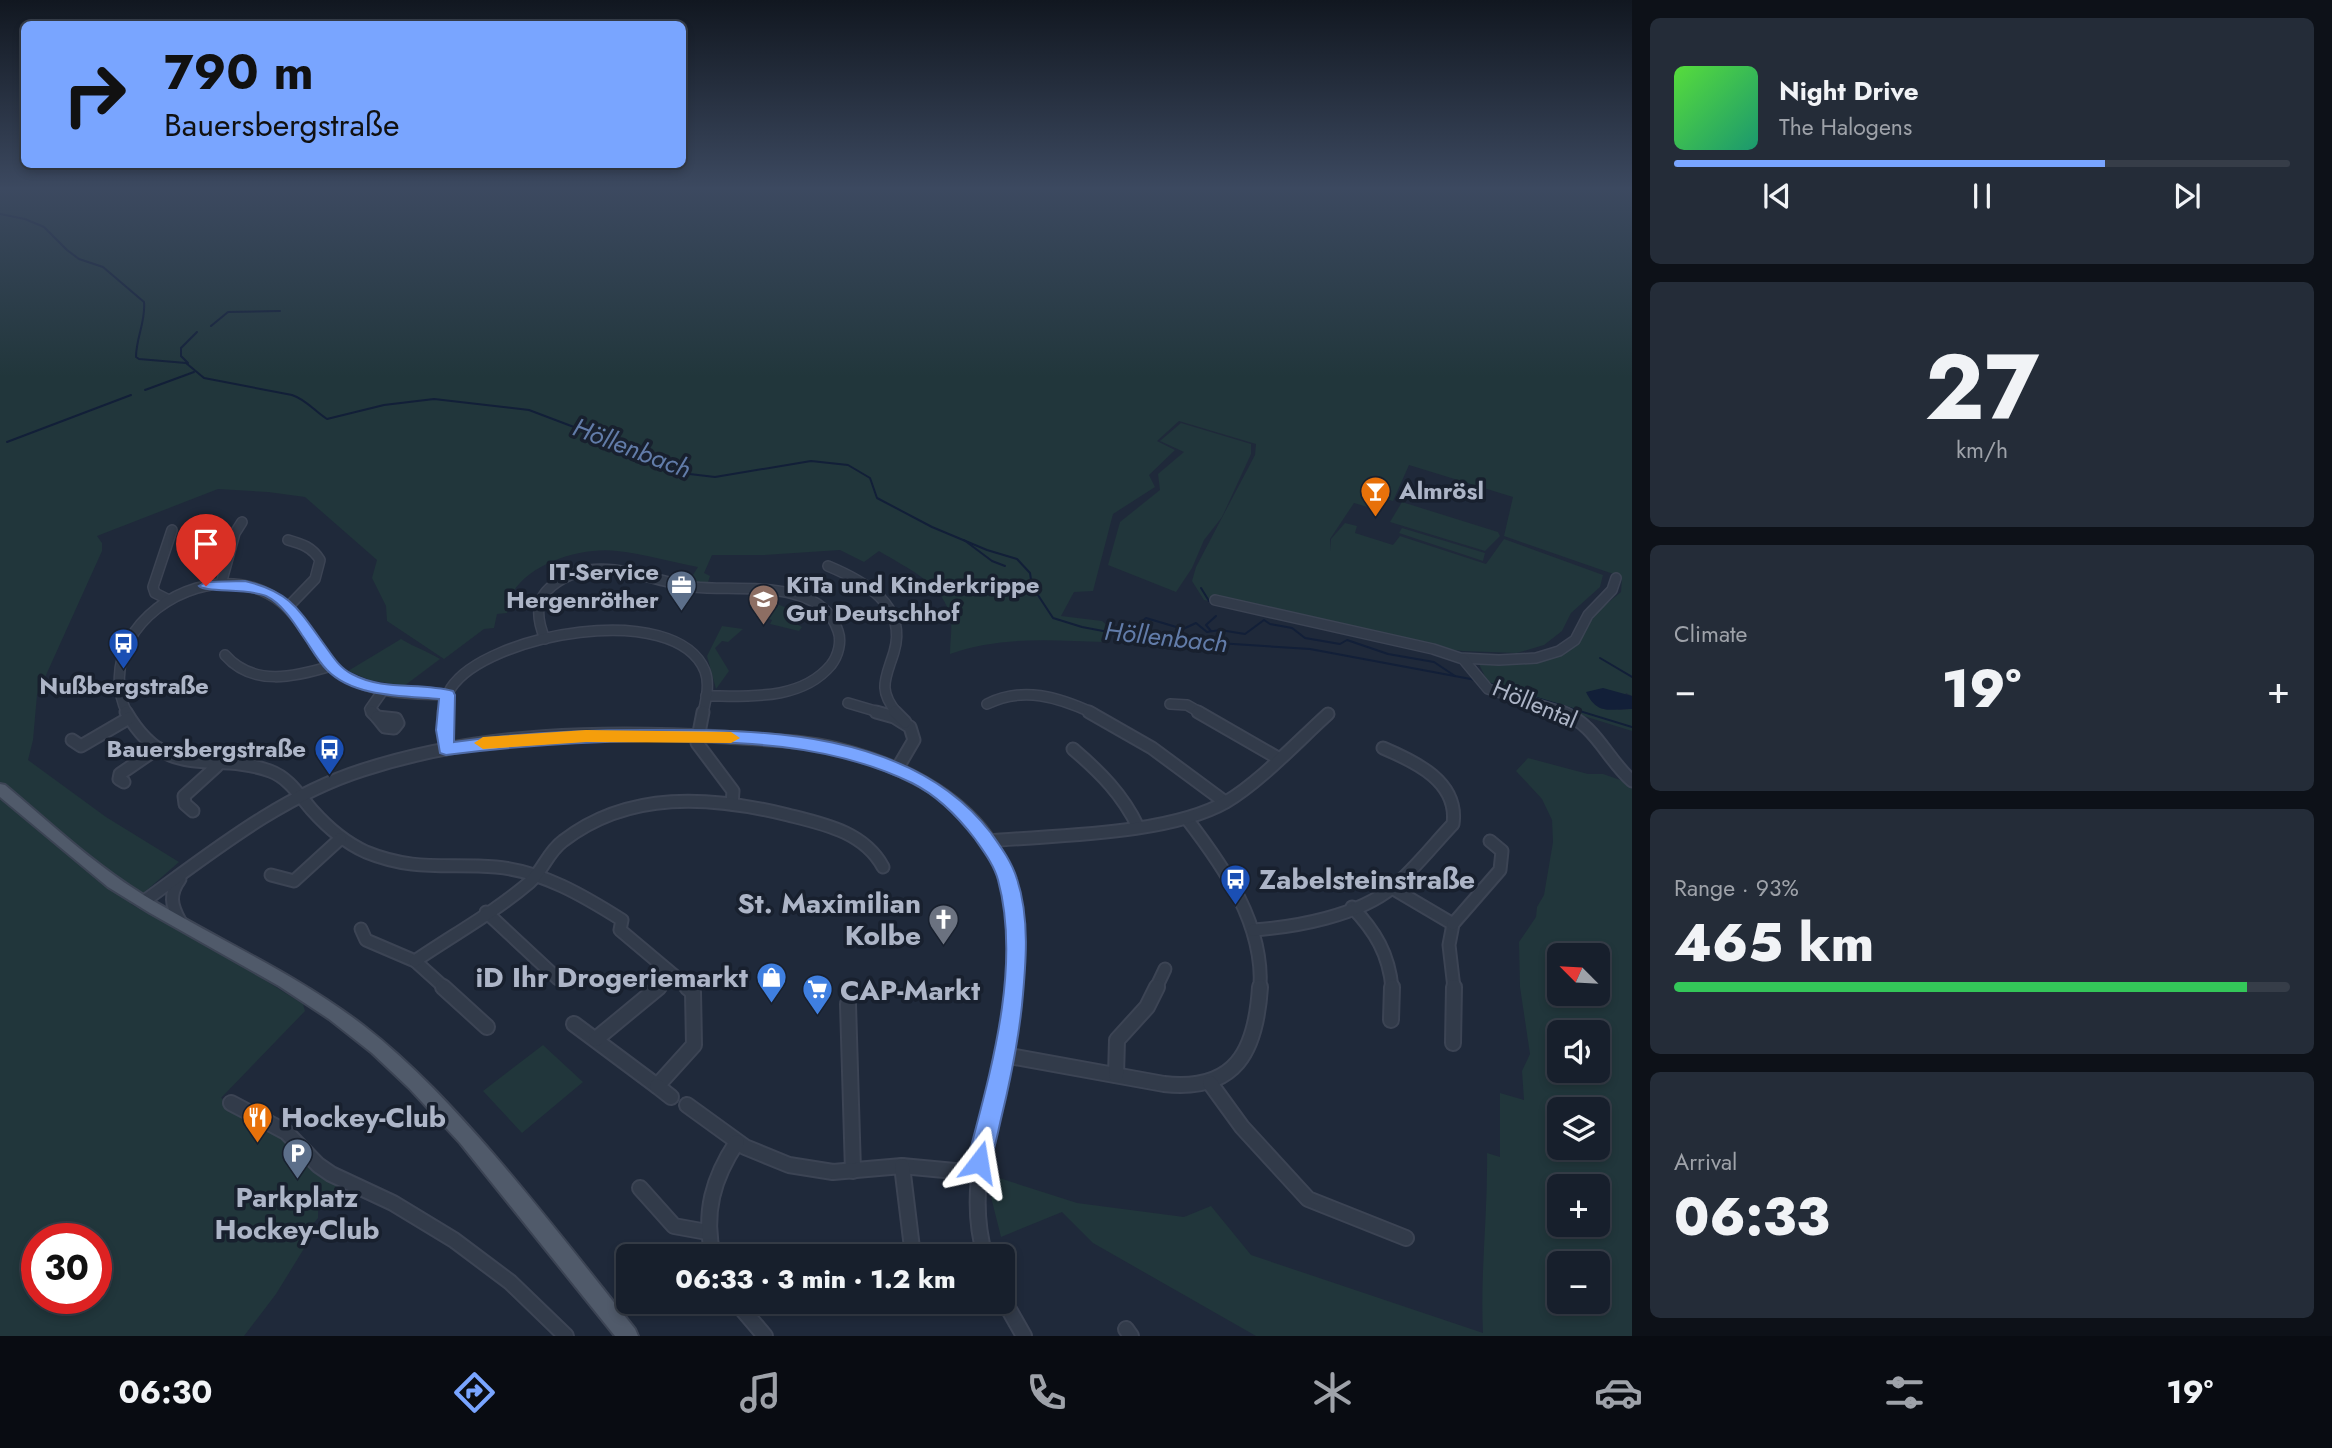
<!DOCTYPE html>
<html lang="en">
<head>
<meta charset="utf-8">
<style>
  :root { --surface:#171f2c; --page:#242c38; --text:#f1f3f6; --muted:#9ea2a9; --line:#363d48; --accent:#79a5ff }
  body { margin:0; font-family:Jost,sans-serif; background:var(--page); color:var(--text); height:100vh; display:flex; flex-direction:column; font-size:26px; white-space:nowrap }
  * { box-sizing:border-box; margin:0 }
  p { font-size:23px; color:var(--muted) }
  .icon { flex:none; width:38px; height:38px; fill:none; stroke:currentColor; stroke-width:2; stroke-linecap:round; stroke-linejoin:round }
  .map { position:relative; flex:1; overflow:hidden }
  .sheet { display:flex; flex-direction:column; gap:18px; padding:18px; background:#0d1118; width:700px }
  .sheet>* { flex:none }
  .hud { position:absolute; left:21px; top:21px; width:665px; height:147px; border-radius:10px; box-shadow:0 4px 10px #0003,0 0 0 2px var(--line); background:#79a5ff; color:#111; overflow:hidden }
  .needle { width:46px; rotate:294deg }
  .buttons { position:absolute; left:1547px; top:943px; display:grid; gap:14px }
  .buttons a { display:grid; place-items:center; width:63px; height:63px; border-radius:10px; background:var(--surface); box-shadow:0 4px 10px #0003,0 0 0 2px var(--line); font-size:35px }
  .speed { position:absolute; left:21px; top:1223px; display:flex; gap:14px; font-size:35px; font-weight:700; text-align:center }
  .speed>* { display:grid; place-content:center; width:91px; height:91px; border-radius:50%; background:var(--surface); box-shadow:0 4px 10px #0003,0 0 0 2px var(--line); line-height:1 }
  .speed .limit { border:10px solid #d22; background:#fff; color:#111 }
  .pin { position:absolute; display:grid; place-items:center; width:60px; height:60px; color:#fff; margin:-72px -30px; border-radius:50% 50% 50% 0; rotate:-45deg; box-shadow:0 0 7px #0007 }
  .pin .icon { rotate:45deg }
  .me { position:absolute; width:77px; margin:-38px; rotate:14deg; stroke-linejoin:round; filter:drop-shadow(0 0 5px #0008) }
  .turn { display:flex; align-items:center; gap:24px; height:147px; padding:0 28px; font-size:32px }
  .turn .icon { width:91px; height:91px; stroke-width:2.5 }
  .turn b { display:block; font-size:49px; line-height:60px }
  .big { font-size:52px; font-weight:800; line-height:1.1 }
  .sheet .widget { flex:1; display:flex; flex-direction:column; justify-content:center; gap:10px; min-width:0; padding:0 24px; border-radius:10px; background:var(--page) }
  .sheet .dial { align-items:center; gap:0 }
  .dial b { font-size:91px; line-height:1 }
  .song { display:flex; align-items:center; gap:21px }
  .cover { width:84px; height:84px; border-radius:10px; background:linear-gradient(135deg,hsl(110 70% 55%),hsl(160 70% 35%)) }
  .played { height:7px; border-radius:4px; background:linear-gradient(90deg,var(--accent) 70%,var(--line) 70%) }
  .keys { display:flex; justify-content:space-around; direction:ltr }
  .heat { display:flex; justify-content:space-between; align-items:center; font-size:38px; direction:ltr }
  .charge { height:10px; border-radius:5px; background:linear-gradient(90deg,#34c759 93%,var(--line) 0) }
  .trip { position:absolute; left:616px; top:1244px; width:399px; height:70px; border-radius:10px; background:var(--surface); box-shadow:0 4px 10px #0003,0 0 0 2px var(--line); font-weight:800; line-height:70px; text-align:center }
  .dock { display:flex; height:112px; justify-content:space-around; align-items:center; background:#090c12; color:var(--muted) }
  .dock .icon { width:49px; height:49px }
  .dock .selected { color:var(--accent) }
  .dock b { font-size:32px; color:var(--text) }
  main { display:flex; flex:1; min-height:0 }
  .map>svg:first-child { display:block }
</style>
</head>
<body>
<main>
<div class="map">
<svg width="1632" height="1336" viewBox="0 0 1632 1336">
  <rect width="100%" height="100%" fill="#1f293a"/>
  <g fill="#21363b" fill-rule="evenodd">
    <path d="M0 190H1632V696L1626 693 1618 710 1632 709V731L1490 687 1478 662 1559 655 1573 647 1598 611 1621 592 1622 577 1504 536 1513 497 1409 465 1393 501 1376 496 1371 508 1354 503 1330 539 1331 551V539L1345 523 1357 526 1355 533 1393 545 1400 536 1486 564 1504 539 1603 575 1600 587 1571 613 1562 631 1544 645 1517 653 1463 651 1368 640 1204 600 1192 581 1196 567 1255 455 1256 444 1179 421 1157 441 1175 450 1149 475 1155 487 1113 514 1093 591 1074 592 1061 616 1102 621 1108 626 1104 642C1051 640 1000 636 950 654 950 643 952 631 951 621 946 584 906 568 879 551L864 562 840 550 764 555H712L704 573 710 576 706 588 686 586 698 567C671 562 644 554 617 551 583 547 532 562 513 592 510 598 509 606 507 613L497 614 494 628 484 629 444 659 387 621 386 606 372 578 377 560 305 497 268 492 218 489 97 536 102 543V551L37 695 33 740 28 760 106 817 179 862 131 904 244 967 303 1004 305 1011 221 1098 285 1133 342 1181 318 1211V1218L303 1236 308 1242 276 1294 244 1336H0ZM37 1239H96V1298H37Z"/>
    <path d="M1181 423 1251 444V454L1222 517 1204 540 1192 568 1176 592 1108 565 1120 522 1160 490 1158 474 1184 452 1160 441Z"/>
    <path d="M1402 502 1498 532 1500 536 1485 551 1390 522Z"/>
    <path d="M1402 528 1485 553 1483 561 1399 533Z"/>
    <path d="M768 600 789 609 785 618 802 627 799 631 770 624 772 620 754 615Z"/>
    <path d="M722 626 743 629 728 642 722 641 715 648 729 671 716 689 707 656Z"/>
    <path d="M401 639C414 647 427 651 440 659L404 686 370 680 348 671Z"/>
    <path d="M1528 758 1588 774H1603L1632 784V1336H1256L1093 1243 1062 1212 1001 1237 991 1197 993 1176 1077 1203 1184 1217 1211 1206 1251 1255 1483 1333C1480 1272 1488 1213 1487 1153L1500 1157V1093L1524 1100 1522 1071 1530 1054 1520 987 1519 942 1536 917 1537 907 1544 895 1553 842 1552 820 1542 799 1516 771ZM1559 956H1598V994H1559ZM1559 1032H1598V1071H1559ZM1559 1110H1598V1148H1559ZM1559 1186H1598V1225H1559ZM1559 1264H1598V1302H1559Z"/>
    <path d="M543 1045 583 1082 522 1133 483 1091Z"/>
  </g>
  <path fill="#121f38" d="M1603 688 1632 696V709C1612 708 1598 717 1586 692Z"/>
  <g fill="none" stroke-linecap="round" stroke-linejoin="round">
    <g stroke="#121f38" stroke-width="2">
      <path d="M0 214 25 219 44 227 67 250 79 259 103 267 144 302C146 321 136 338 136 357L139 359 186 363 204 378 292 395C307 400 314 411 327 419L384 405 434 399 529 410 624 446 681 473 715 477 811 461 848 465 870 478 877 498 932 527 987 550 1017 559 1030 573 1032 586 1053 618 1082 627 1140 638 1310 649 1476 680"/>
      <path d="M211 326 228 312 280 311"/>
      <path d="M188 363 181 356V348L197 332"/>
      <path d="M145 390 194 372"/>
      <path d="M7 442 131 395"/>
      <path d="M964 540 992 561 1005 566"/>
      <path d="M1201 588 1209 601"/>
      <path d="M1578 626 1583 615"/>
      <path d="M1211 631 1206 625 1216 616"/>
      <path d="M1116 635 1117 627 1125 625 1139 629 1140 623 1146 618 1183 629 1196 623 1207 632 1220 630 1245 634 1264 620 1270 624 1292 628 1305 638 1340 644 1347 640 1388 654 1434 662 1455 676"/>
      <path d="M1600 658 1632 677"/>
      <path d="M1488 683 1632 727"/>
    </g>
    <defs>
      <g id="minor-far2">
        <path d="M288 540C302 544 312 547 320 560L315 579 288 607"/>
        <path d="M828 566C864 581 908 605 894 652 886 678 877 689 897 713"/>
        <path d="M221 584 235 533 242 522"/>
        <path d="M169 600 155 593 153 587 172 530"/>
        <path d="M1215 600 1433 649 1460 658 1499 660 1536 658 1559 651 1575 640 1588 615 1612 590 1616 578"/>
        <path d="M545 639C537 620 534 600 552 586 596 551 646 581 694 587 736 592 821 577 838 631 842 642 838 656 831 665 801 701 748 696 706 696"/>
        <path d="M225 655C253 687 295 677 331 666"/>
        <path d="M1463 659 1488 689 1567 713"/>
        <path d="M848 703 882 713"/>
        <path d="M987 704C1023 686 1058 697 1093 713"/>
        <path d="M1170 704 1187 705 1201 713"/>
        <path d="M127 713C116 691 117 663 129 641 156 591 232 563 281 602 305 621 318 660 343 675 373 694 412 694 447 695"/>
        <path d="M374 713 370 709 384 689"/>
        <path d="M444 713C445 705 446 695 451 688 486 634 676 599 705 671 710 684 706 700 703 713"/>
      </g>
      <g id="minor-far1">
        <path d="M126 712C168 784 211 750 270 771 289 778 299 795 312 810 328 828 344 842 366 852 415 872 447 863 496 867 542 871 584 896 622 920L620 930 689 988"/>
        <path d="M372 712 377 717"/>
        <path d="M444 712 446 749"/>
        <path d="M703 712 697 743 733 791 732 804"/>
        <path d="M876 712 894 717 910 727 914 740 897 769"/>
        <path d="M895 712 905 722"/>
        <path d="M1089 712 1152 748 1225 802"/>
        <path d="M1198 712 1278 758"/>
        <path d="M1562 712C1596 725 1606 758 1632 781"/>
        <path d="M377 717 396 719 398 723 394 728 385 727Z"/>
        <path d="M72 740 81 746 129 718"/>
        <path d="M1073 749C1100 772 1123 795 1138 827"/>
        <path d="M124 782 119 779 120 774 158 748"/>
        <path d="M193 811 185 804 184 796 217 766"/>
        <path d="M1187 819C1224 867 1264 924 1260 988"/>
        <path d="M988 841C1056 835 1168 835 1226 802 1260 782 1298 741 1328 714"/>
        <path d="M271 875 294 881 340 839"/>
        <path d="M180 879C169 894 171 905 180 921"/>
        <path d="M1392 888 1453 924 1449 945 1454 988"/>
        <path d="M143 902C212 852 281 796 363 770 480 732 604 730 725 737 763 740 801 740 838 749 890 762 946 787 981 829 1017 874 1018 933 1015 988"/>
        <path d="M1352 907C1375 931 1389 954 1392 988"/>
        <path d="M486 912 558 979"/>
        <path d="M1453 924 1500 870 1502 851 1490 841"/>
        <path d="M361 929 366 940 415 961 445 988"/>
        <path d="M1253 930C1296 927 1358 916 1393 887 1415 869 1433 845 1453 824 1459 782 1416 762 1383 748"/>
        <path d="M415 961C453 935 495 912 530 882 543 870 548 852 563 841 629 790 711 796 788 815 824 824 864 832 883 867"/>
        <path d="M657 988 673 975"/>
        <path d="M1156 988 1165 969"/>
      </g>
      <g id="minor">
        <path d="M443 987 487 1027"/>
        <path d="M848 1004 853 1171"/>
        <path d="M1391 1020 1392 987"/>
        <path d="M574 1024 657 1086 694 1045 693 992 687 987"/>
        <path d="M596 1039 659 987"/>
        <path d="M1453 1043 1454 987"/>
        <path d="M1004 1055 1164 1084C1236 1092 1256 1051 1260 987"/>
        <path d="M1116 1075 1117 1040 1147 1007 1157 987"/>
        <path d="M1210 1083 1242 1127 1308 1199 1406 1238"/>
        <path d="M657 1086 671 1097"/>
        <path d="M231 1103 286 1132 318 1165 331 1174 393 1203 454 1240 510 1282 566 1336"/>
        <path d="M687 1105 745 1147 789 1165 833 1172 902 1166 976 1173"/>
        <path d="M902 1166 913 1256"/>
        <path d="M640 1188 674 1226 707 1232"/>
        <path d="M713 1256C703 1213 713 1178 737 1142"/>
        <path d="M985 1256C969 1201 982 1152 995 1098 1004 1061 1011 1024 1015 987"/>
        <path d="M1003 1299 1024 1336"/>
        <path d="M736 1302 765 1336"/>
        <path d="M1126 1329 1131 1336"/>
      </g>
      <path id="major" d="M0 784 5 785C49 822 92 863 142 894 216 939 295 973 364 1026 413 1064 455 1110 495 1156 543 1212 589 1271 635 1329L638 1336H615L460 1143 409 1088 372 1053 329 1019 279 986 150 913 108 887 0 797Z"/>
    </defs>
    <use href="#minor-far2" stroke="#3c4454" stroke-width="12"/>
    <use href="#minor-far1" stroke="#3c4454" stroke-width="15"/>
    <use href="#minor" stroke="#3c4454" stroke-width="18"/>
    <use href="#major" stroke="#3c4454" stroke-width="4"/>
    <use href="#minor-far2" stroke="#323b4a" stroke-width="9"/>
    <use href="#minor-far1" stroke="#323b4a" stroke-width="11"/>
    <use href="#minor" stroke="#323b4a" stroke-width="14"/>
    <use href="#major" fill="#505a6a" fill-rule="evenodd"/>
  </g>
  <linearGradient id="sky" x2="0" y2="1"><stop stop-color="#111720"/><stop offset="0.5" stop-color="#3c4960"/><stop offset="1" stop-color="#3c4960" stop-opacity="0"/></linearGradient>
  <rect width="1632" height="377" fill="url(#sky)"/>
  <path fill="#79a5ff" stroke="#4f6ba6" stroke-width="2" d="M245 581C291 592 299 610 326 647 333 657 340 668 352 674 383 691 420 682 453 691L455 695 454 742C517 733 580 730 644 730 762 729 912 730 991 833 1001 847 1012 862 1017 879 1030 918 1026 964 1022 1005 1018 1043 1010 1082 1001 1119 997 1136 994 1154 987 1170L979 1174 970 1170 967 1162C989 1076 1022 969 998 880 994 865 984 852 975 839 959 818 936 795 912 783 830 743 737 741 647 741 580 742 513 746 446 755L440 753 436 730 439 699C403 696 353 697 327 670 317 660 310 646 302 635 293 621 281 603 266 596 247 588 206 593 199 586L206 582Z"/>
  <path fill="#f59e0b" d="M586 730 731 732 740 738 731 743 586 742 483 749 474 743 483 737Z"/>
  <defs>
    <symbol id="bar-pin" viewBox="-11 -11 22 30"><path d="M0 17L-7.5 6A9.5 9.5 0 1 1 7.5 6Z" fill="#e8710a" stroke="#18202e"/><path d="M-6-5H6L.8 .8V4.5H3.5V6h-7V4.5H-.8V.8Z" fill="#fff"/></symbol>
    <symbol id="office-pin" viewBox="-11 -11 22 30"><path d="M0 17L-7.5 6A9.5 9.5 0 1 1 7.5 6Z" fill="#5c6f8a" stroke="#18202e"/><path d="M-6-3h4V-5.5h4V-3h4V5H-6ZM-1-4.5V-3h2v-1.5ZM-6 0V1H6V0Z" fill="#fff"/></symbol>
    <symbol id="school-pin" viewBox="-11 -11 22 30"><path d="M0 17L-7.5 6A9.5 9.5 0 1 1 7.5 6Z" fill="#8d6e63" stroke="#18202e"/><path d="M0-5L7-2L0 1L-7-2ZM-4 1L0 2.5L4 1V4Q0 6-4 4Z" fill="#fff"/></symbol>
    <symbol id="bus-pin" viewBox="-11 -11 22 30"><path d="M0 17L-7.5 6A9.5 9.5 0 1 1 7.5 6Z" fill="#1a4fb4" stroke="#18202e"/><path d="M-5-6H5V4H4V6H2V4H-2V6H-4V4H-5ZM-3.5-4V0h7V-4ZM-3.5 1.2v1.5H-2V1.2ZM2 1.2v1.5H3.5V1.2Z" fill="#fff"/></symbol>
    <symbol id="church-pin" viewBox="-11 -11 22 30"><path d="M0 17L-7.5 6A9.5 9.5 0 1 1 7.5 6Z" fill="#6b7280" stroke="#18202e"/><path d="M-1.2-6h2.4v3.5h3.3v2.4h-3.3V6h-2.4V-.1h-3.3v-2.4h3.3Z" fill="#fff"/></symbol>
    <symbol id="shop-pin" viewBox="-11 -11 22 30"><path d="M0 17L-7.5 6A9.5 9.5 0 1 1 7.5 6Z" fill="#3f7fe0" stroke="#18202e"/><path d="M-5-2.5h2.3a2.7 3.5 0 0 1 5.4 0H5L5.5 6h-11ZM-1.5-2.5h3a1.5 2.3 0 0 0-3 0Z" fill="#fff"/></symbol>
    <symbol id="supermarket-pin" viewBox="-11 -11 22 30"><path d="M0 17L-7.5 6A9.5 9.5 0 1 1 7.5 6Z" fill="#3f7fe0" stroke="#18202e"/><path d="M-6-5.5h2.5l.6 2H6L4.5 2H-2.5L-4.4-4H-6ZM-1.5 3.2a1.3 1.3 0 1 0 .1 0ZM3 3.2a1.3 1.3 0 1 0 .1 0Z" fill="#fff"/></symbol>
    <symbol id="restaurant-pin" viewBox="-11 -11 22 30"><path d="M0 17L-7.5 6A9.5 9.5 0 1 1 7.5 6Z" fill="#e8710a" stroke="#18202e"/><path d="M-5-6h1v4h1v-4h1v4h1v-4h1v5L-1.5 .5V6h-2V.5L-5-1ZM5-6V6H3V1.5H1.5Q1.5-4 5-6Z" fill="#fff"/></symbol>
    <symbol id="parking-pin" viewBox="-11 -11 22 30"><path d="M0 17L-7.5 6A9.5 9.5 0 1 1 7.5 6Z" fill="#5c6f8a" stroke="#18202e"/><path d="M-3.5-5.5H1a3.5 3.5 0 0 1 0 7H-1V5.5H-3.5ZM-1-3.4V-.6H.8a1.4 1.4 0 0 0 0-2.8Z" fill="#fff"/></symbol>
  </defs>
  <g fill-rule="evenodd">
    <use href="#bar-pin" x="1358" y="474" width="35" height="47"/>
    <use href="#office-pin" x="664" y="568" width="35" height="47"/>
    <use href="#school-pin" x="746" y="582" width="35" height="47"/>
    <use href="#bus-pin" x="106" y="626" width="35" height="47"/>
    <use href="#bus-pin" x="312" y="732" width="35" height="47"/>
    <use href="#bus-pin" x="1218" y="862" width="35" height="47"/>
    <use href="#church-pin" x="926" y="902" width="35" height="47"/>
    <use href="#shop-pin" x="754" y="960" width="35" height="47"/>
    <use href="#supermarket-pin" x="800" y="972" width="35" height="47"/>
    <use href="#restaurant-pin" x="240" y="1100" width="35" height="47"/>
    <use href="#parking-pin" x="280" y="1136" width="35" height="47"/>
  </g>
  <g text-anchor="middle" stroke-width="7" stroke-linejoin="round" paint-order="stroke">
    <g font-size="24" font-weight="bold" fill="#adb5c7" stroke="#18202e" text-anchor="start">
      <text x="1399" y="499">Almrösl</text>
      <text x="659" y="580" text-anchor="end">IT-Service<tspan x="659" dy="28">Hergenröther</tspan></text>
      <text x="786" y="593">KiTa und Kinderkrippe<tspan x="786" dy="28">Gut Deutschhof</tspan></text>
      <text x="124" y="694" text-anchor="middle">Nußbergstraße</text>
      <text x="306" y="757" text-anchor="end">Bauersbergstraße</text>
    </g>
    <g font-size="24" fill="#adb5c7" stroke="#18202e">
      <text transform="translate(1535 704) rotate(23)" y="8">Höllental</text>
    </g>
    <g font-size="26" font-style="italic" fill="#627ca9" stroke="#18202e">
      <text transform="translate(632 448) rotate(21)" y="9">Höllenbach</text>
      <text transform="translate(1166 637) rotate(6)" y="9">Höllenbach</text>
    </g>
    <g font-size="28" font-weight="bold" fill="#adb5c7" stroke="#18202e" text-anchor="start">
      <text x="1259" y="889">Zabelsteinstraße</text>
      <text x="921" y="913" text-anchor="end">St. Maximilian<tspan x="921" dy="32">Kolbe</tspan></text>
      <text x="748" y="987" text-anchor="end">iD Ihr Drogeriemarkt</text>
      <text x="840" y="1000">CAP-Markt</text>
      <text x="281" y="1127">Hockey-Club</text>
      <text x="297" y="1207" text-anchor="middle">Parkplatz<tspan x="297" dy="32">Hockey-Club</tspan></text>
    </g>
  </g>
</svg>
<div class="buttons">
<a><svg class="needle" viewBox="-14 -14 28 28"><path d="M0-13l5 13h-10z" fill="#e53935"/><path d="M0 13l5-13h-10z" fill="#9ea2a9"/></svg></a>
<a><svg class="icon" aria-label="sound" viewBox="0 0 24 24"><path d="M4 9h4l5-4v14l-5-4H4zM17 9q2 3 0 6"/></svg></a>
<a><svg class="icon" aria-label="layers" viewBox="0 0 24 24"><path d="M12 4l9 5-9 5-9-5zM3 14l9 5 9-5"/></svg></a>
<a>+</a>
<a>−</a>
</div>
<div class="speed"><div class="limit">30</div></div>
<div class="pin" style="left:206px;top:586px;background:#d93025"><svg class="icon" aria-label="arrive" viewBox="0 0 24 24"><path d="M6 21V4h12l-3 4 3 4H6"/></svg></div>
<svg class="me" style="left:979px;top:1162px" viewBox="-20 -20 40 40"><path d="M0-17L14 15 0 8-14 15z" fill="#79a5ff" stroke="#fff" stroke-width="4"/></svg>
<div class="trip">06:33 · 3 min · 1.2 km</div>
<div class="hud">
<div class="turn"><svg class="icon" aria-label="right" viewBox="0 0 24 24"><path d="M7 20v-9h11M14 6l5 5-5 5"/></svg><div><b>790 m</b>Bauersbergstraße</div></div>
</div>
</div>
<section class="sheet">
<div class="widget">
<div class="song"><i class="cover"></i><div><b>Night Drive</b><p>The Halogens</p></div></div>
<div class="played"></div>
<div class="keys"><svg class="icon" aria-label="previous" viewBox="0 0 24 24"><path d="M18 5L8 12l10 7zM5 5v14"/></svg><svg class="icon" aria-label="pause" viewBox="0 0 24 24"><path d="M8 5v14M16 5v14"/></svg><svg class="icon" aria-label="next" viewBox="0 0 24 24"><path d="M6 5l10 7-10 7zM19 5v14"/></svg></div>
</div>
<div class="widget dial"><b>27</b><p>km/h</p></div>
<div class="widget"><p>Climate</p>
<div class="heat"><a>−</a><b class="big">19°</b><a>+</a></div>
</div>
<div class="widget"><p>Range · 93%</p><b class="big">465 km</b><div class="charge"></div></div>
<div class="widget"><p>Arrival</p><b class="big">06:33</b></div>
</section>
</main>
<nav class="dock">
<b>06:30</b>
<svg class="icon selected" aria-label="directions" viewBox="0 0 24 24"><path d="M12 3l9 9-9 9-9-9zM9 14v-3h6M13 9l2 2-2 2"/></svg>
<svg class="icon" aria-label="music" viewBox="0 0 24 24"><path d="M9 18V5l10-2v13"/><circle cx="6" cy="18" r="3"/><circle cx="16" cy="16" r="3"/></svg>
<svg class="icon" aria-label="phone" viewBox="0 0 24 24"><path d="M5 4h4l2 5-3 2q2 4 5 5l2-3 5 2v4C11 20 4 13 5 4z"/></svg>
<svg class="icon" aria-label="climate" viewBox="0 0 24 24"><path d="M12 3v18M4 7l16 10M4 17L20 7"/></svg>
<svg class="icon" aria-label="car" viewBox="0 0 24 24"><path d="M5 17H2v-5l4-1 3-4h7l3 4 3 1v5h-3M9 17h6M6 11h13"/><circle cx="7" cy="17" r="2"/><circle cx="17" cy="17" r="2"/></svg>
<svg class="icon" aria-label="filters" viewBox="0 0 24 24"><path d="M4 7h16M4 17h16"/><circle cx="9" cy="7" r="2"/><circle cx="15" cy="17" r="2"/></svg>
<b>19°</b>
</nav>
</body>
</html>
